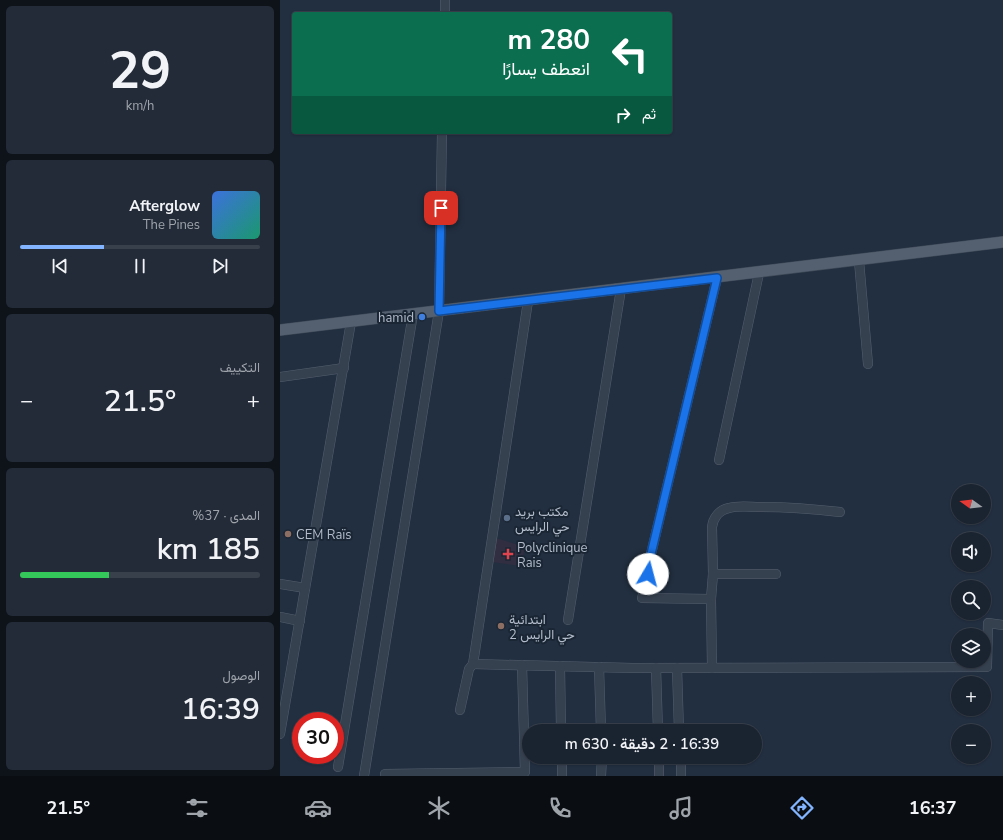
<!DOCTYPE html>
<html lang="ar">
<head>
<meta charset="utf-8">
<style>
  :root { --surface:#1a2330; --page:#232b38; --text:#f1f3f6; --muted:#9fa4ab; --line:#38404c; --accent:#82b4ff }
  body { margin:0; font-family:"Nunito Sans",Vazirmatn,sans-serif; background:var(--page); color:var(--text); direction:rtl; height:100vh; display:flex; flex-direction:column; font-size:15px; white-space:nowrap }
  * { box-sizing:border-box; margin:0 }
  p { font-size:13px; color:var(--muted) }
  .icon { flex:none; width:22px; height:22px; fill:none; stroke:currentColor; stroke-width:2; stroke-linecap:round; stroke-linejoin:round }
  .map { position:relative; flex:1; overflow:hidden; direction:ltr }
  .drawer { display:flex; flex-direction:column; gap:6px; padding:6px; background:#0e131a; width:280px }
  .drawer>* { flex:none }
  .hud { position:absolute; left:12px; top:12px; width:380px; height:122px; border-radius:4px; box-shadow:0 1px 3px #0004,0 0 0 1px var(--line); direction:rtl; background:#0b6e4f; color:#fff; overflow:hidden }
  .needle { width:26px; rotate:285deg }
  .controls { position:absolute; left:671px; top:484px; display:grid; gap:8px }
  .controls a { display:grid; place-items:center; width:40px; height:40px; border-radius:50%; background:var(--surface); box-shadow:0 1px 3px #0004,0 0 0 1px var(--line); font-size:20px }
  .speed { position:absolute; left:12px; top:712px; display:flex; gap:8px; font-size:20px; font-weight:700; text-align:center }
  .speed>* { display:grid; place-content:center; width:52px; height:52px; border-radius:50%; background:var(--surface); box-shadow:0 1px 3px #0004,0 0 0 1px var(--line); line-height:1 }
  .speed .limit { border:6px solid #d22; background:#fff; color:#111 }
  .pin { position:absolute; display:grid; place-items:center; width:34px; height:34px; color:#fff; margin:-17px; border-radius:8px; box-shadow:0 2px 6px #0006 }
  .me { position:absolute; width:44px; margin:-22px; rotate:8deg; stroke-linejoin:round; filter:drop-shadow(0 0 3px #0008) }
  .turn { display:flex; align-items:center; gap:14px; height:84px; padding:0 16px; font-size:18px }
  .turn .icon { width:52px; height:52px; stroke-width:2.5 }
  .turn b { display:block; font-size:28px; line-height:34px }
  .then { display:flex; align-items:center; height:38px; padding:0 16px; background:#0003; gap:8px; font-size:15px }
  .big { font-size:30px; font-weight:600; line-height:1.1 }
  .drawer .widget { flex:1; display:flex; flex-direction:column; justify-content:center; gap:6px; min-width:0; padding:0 14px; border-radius:6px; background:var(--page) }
  .drawer .dial { align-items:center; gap:0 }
  .dial b { font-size:52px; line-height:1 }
  .song { display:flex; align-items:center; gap:12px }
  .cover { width:48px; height:48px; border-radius:6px; background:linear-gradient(135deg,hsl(220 70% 55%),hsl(160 70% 35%)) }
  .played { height:4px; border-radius:2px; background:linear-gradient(90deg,var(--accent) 35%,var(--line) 35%) }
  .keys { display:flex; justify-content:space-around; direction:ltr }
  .heat { display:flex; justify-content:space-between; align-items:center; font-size:22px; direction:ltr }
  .charge { height:6px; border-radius:3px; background:linear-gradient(90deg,#34c759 37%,var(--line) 0) }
  .trip { position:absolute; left:242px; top:724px; width:240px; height:40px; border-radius:20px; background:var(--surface); box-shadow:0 1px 3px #0004,0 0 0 1px var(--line); font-weight:600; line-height:40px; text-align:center; direction:rtl }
  .menu { display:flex; height:64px; justify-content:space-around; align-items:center; background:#0a0e13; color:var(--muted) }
  .menu .icon { width:28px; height:28px }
  .menu .active { color:var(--accent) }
  .menu b { font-size:18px; color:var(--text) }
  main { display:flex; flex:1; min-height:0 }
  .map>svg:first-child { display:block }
</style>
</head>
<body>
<main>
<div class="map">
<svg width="723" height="776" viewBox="0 0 723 776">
  <rect width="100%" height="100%" fill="#222f40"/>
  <path fill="#302e40" d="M216 538 245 547 241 566 212 562Z"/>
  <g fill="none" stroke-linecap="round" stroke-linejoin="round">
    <defs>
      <g id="minor">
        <path d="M165 14V0"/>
        <path d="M579 261 588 364"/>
        <path d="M248 301 193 664 353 668 707 667 708 623 723 625"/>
        <path d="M0 377 64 368"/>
        <path d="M439 460 479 273"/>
        <path d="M433 574H496"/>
        <path d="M0 584 25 588"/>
        <path d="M431 599 362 598 372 562 371 554 437 278"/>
        <path d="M0 617 20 621"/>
        <path d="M288 620 341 289"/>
        <path d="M280 666 281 731"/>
        <path d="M319 667 321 731"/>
        <path d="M376 668 378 731"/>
        <path d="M397 668 399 731"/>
        <path d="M432 668 431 599 433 574 432 527C433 518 439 510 449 508 459 505 470 507 480 507 507 507 533 509 560 512"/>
        <path d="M180 710 189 669 193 664"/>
        <path d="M0 734 71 322"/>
        <path d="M282 757V776"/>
        <path d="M379 757V776"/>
        <path d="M401 757V776"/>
        <path d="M58 767 133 314"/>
        <path d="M105 774 245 772 242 665"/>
        <path d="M84 776 159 311 162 132"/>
        <path d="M321 776 322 757"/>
      </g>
      <path id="major" d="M0 330 723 242"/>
    </defs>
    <use href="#minor" stroke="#545f6d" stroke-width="10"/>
    <use href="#major" stroke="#3f4a58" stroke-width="12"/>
    <use href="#minor" stroke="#364150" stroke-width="9"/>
    <use href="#major" stroke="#546070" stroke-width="11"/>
  </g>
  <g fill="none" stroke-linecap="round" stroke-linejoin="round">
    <defs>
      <path id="route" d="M161 208 159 311 437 278 371 554 372 562 368 574"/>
    </defs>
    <use href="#route" stroke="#114b97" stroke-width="10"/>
    <use href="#route" stroke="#1a73e8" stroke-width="7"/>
  </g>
  <circle fill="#3f7fe0" stroke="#1b2634" stroke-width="1.5" cx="142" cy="317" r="4"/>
  <circle fill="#5c6f8a" stroke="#1b2634" stroke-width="1.5" cx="227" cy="518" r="4"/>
  <g fill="#8d6e63" stroke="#1b2634" stroke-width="1.5">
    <circle cx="8" cy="534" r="4"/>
    <circle cx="221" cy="626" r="4"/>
  </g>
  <path fill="#e0444e" stroke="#1b2634" stroke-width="1.5" d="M226 548h4v4h4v4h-4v4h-4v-4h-4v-4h4z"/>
  <g text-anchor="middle" stroke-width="4" stroke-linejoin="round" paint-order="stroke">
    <g font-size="13" fill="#b2bccb" stroke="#1b2634" text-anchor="start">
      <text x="134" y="322" text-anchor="end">hamid</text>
      <text x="235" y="516">مكتب بريد<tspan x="235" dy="15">حي الرايس</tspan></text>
      <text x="16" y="539">CEM Raïs</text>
      <text x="237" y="552">Polyclinique<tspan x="237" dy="15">Rais</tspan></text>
      <text x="229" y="624">ابتدائية<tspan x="229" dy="15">حي الرايس 2</tspan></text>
    </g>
  </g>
</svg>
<div class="controls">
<a><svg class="needle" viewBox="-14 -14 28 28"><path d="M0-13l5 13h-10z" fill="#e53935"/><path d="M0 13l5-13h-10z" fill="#9fa4ab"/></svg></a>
<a><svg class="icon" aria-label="sound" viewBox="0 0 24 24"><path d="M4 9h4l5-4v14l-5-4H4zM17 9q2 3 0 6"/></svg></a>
<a><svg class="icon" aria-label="search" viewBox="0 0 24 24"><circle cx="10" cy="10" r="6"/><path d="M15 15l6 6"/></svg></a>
<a><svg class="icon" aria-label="layers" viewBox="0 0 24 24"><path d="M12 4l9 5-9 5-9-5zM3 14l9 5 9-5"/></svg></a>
<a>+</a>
<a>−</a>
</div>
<div class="speed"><div class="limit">30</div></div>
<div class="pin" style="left:161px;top:208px;background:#d93025"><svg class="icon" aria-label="arrive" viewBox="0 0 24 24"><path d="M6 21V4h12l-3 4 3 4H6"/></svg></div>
<svg class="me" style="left:368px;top:574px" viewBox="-20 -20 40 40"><circle r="19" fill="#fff"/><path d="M0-13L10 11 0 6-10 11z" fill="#1a73e8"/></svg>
<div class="trip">16:39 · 2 دقيقة · 630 m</div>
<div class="hud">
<div class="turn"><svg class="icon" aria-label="left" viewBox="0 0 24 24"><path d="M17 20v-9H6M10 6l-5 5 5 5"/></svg><div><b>280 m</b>انعطف يسارًا</div></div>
<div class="then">ثم<svg class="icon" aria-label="right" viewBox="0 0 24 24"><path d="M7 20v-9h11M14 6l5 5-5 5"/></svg></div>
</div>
</div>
<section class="drawer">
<div class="widget dial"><b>29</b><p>km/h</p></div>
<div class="widget">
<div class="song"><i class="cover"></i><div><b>Afterglow</b><p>The Pines</p></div></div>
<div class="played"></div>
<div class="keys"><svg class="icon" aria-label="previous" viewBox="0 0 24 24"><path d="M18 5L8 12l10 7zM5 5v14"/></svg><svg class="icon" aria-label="pause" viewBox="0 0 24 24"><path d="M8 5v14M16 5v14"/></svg><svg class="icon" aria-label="next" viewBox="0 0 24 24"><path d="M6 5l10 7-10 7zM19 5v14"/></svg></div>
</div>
<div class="widget"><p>التكييف</p>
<div class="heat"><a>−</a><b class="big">21.5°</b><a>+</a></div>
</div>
<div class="widget"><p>المدى · 37%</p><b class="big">185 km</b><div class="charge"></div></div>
<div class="widget"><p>الوصول</p><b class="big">16:39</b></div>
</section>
</main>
<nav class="menu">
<b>16:37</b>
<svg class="icon active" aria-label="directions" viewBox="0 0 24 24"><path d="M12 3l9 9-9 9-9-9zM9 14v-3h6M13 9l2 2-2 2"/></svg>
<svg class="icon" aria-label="music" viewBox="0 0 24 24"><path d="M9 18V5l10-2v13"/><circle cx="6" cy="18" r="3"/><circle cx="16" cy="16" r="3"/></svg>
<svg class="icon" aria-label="phone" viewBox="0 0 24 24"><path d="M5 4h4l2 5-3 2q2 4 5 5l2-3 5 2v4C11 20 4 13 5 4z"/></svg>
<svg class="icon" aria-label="climate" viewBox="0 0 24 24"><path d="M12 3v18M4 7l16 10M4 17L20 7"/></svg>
<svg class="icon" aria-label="car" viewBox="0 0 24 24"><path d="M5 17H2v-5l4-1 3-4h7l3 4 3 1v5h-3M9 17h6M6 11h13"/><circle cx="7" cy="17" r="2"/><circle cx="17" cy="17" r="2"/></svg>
<svg class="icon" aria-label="filters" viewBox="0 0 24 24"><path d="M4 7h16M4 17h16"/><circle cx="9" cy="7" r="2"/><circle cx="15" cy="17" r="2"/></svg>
<b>21.5°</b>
</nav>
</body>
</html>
